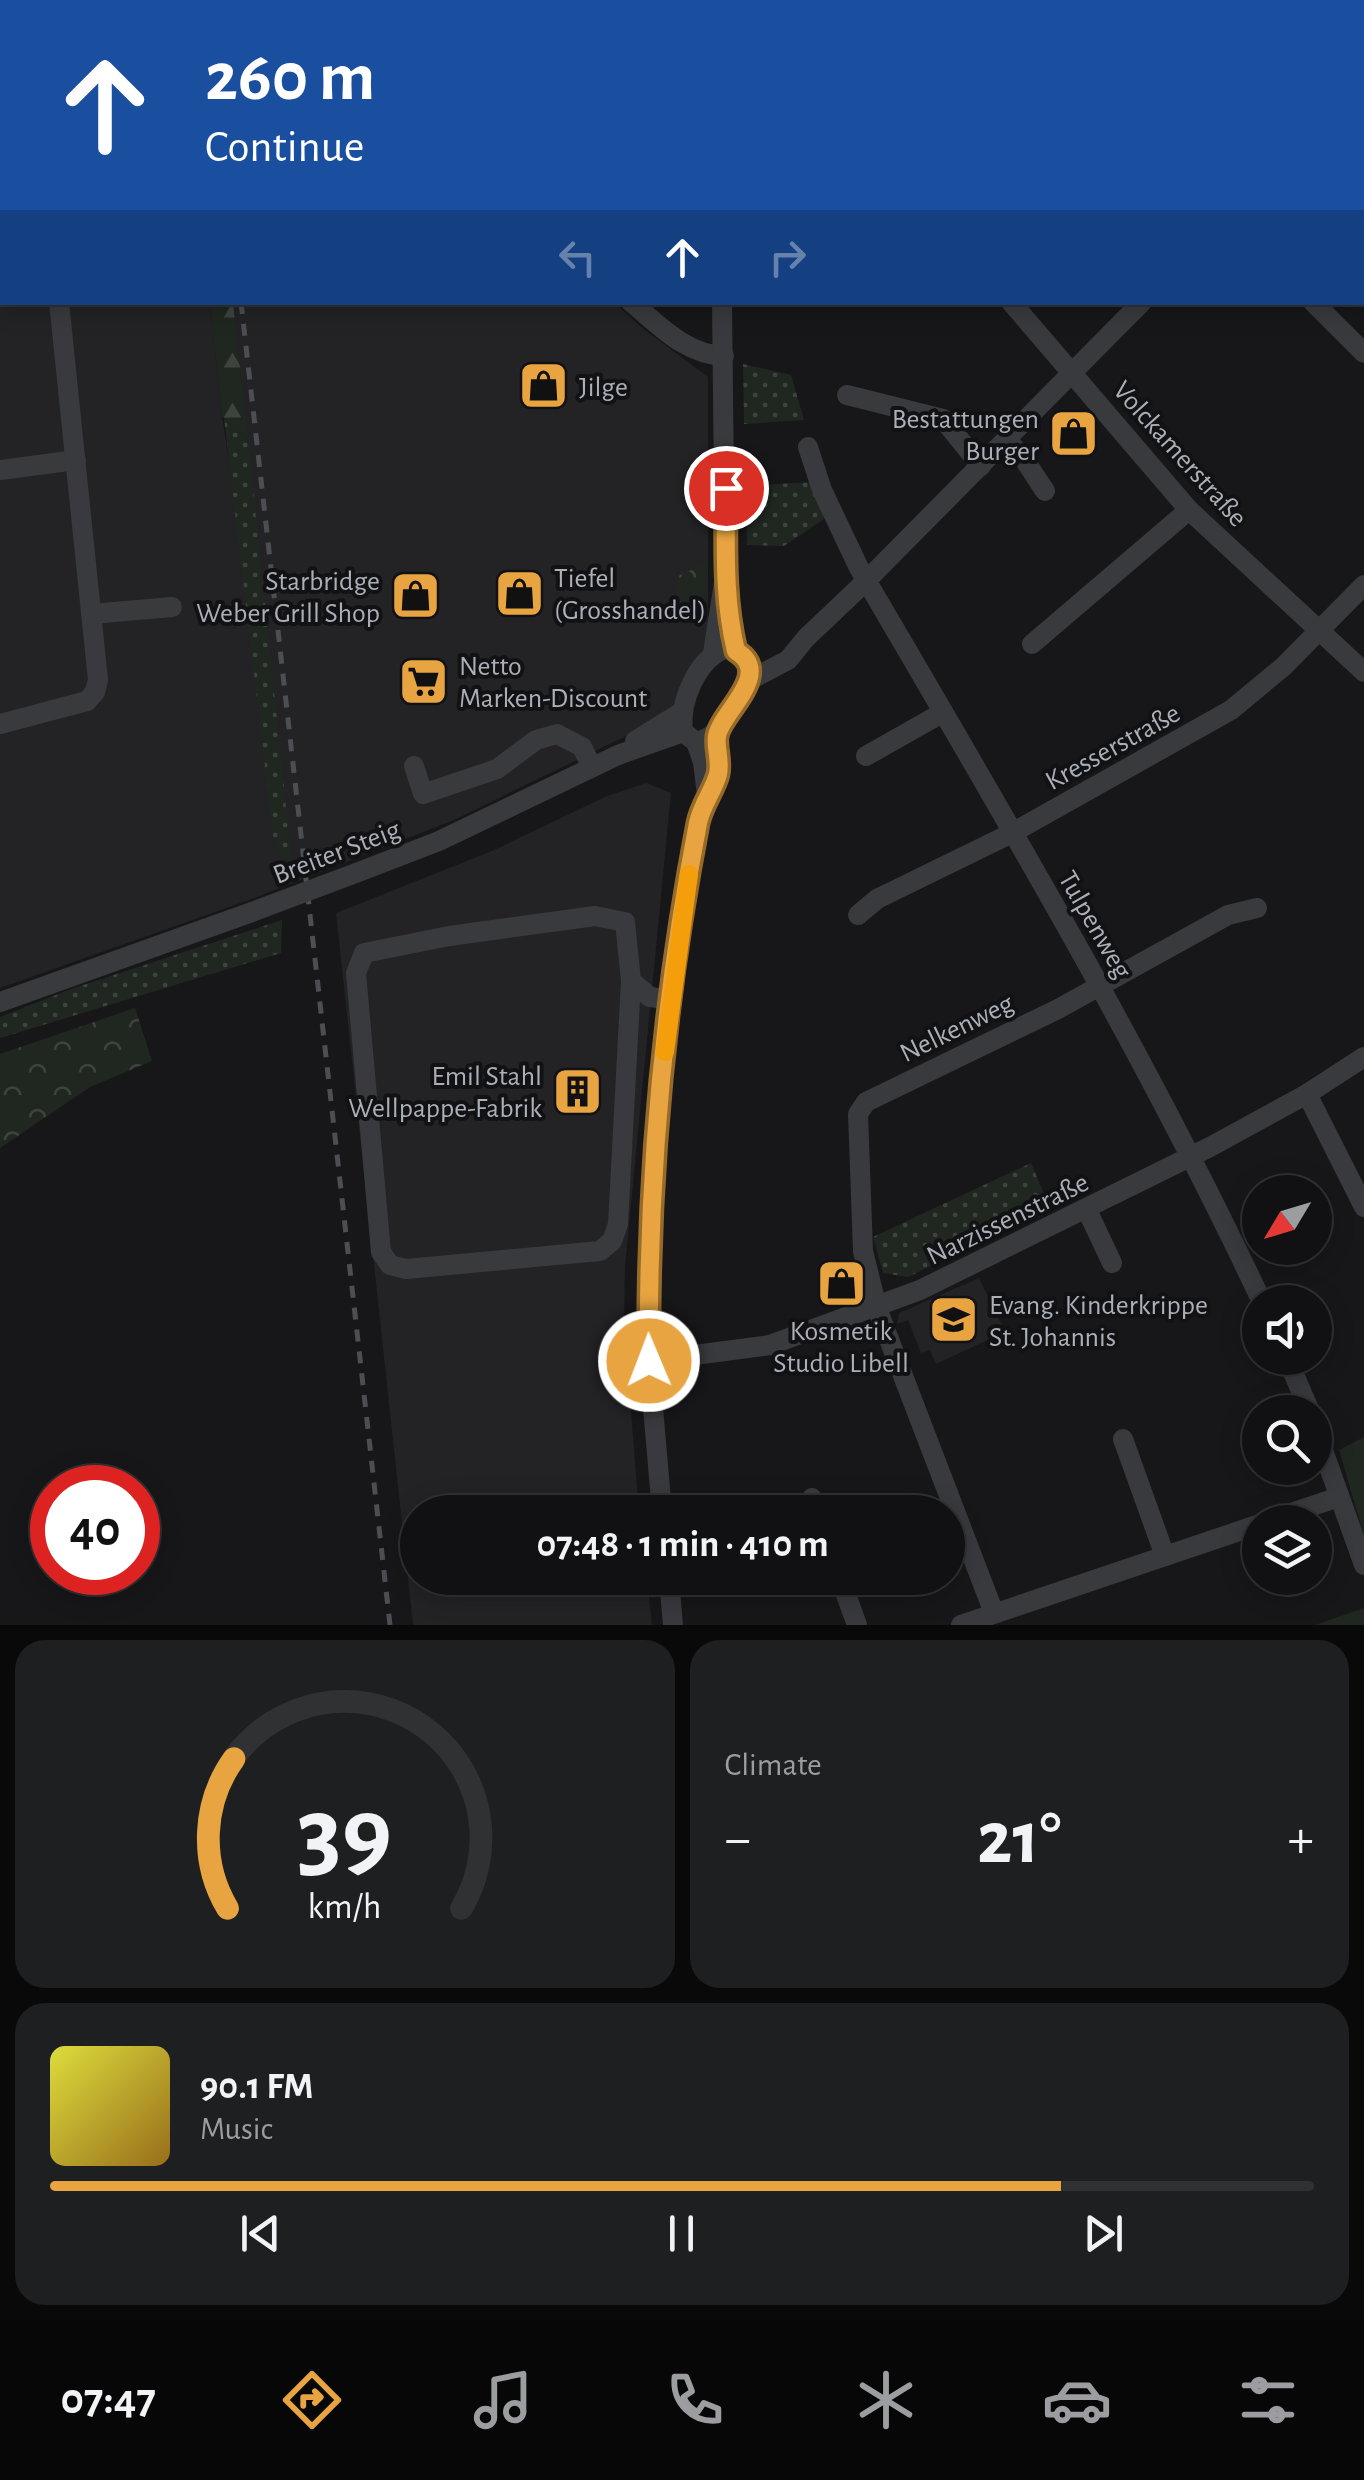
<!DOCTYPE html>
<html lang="en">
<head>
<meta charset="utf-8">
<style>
  :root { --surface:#111113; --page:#1e1f21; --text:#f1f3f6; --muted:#9c9da0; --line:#303133; --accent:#e7a441 }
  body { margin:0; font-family:"Alegreya Sans",sans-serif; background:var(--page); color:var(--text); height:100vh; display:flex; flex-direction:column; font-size:38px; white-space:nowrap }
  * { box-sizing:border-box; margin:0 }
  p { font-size:32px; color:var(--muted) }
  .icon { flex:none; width:55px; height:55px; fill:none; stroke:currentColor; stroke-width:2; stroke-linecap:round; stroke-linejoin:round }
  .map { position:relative; height:1625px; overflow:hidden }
  .side { display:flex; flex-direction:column; gap:15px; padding:15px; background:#09090a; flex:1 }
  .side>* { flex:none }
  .hud { position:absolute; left:0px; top:0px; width:1365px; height:305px; box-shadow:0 5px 25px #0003,0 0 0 2px var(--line); background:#1a4fa0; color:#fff; overflow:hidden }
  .needle { width:65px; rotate:232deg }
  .controls { position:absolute; left:1242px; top:1175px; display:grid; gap:20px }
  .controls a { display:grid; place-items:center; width:90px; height:90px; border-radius:50%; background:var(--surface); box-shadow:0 5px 25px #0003,0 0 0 2px var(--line); font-size:50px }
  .speed { position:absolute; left:30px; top:1465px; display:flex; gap:20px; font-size:50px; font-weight:700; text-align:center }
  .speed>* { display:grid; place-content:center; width:130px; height:130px; border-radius:50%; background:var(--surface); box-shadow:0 5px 25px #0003,0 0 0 2px var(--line); line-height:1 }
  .speed .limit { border:15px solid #d22; background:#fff; color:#111 }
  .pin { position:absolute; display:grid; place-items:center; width:85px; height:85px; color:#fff; margin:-42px; border:5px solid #fff; border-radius:50%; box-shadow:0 2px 10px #0007 }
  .me { position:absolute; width:110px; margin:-55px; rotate:359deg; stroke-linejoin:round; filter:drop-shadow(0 0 8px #0008) }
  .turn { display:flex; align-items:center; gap:35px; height:210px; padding:0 40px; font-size:45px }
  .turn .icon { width:130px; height:130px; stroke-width:2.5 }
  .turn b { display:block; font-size:70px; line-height:85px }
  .lanes { display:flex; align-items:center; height:95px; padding:0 40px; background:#0003; justify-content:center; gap:50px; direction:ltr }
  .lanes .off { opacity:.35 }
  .big { font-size:75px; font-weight:700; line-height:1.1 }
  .side .tile { flex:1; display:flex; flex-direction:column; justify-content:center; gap:15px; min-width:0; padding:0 35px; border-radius:30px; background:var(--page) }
  .side .dial { align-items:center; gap:0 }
  .dial svg { height:260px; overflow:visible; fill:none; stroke:var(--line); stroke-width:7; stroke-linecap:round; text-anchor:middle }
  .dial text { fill:var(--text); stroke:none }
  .song { display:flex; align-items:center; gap:30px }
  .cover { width:120px; height:120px; border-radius:15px; background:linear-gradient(135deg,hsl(60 70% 55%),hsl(40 70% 35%)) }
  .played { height:10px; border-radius:5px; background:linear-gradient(90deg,var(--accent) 80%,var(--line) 80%) }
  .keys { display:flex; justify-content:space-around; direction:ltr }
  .heat { display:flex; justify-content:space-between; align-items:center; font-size:55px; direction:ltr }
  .side .tiles { flex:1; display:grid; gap:15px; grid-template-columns:1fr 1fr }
  .tile:last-child { grid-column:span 2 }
  .trip { position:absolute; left:400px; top:1495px; width:565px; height:100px; border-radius:50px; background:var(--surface); box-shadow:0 5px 25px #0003,0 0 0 2px var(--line); font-weight:700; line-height:100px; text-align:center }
  .tab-bar { display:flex; height:160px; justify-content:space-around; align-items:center; background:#070708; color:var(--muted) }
  .tab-bar .icon { width:70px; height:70px }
  .tab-bar .on { color:var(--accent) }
  .tab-bar b { font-size:45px; color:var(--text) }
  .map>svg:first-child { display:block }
</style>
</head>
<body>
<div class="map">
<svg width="1364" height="1625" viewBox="0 0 1364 1625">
  <defs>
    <pattern id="grass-dots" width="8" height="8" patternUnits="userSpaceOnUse" patternTransform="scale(2.5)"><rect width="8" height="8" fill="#1f2720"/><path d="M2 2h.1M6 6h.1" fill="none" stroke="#3d443e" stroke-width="1.8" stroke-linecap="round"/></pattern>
    <pattern id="forest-firs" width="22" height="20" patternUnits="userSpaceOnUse" patternTransform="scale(2.5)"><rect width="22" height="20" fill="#1f2720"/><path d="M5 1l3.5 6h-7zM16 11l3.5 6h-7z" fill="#3d443e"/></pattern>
    <pattern id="park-crowns" width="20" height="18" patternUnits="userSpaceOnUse" patternTransform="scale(2.5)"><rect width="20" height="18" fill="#1f2720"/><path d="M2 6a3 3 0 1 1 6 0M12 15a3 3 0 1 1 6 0" fill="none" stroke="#3d443e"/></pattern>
  </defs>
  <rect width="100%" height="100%" fill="#171719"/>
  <g fill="#232326">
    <path d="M0 0H170L171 2H2V302L210 303 222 416 291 863 233 303H615L641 327 708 377V624L706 648 671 714 454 820 249 900 0 988Z"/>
    <path d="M646 783 671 793 625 1266 624 1325 639 1512H418V1578H647L652 1625H413L336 913 492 851 607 796Z"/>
    <path d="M979 1278 1005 1332 936 1364 930 1350 921 1353 908 1320 897 1324 899 1313Z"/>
  </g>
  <g fill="url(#grass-dots)">
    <path d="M743 364 791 375 804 420 744 424Z"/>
    <path d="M224 418 248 441 292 865 274 843Z"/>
    <path d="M811 482 827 517 784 546 747 545 746 486Z"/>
    <path d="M282 920 281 953 0 1038V1017L71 989Z"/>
    <path d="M1031 1163 1050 1208 908 1277 883 1273 873 1237Z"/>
  </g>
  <path fill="url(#forest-firs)" d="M210 303H233L248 441 222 416Z"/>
  <g fill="url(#park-crowns)">
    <path d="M707 563 701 608 689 609 677 600 678 576Z"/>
    <path d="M135 1008 152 1061 90 1087 0 1148V1054Z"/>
  </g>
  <g fill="#1f2720">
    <path d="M1364 1437V1535L1339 1450Z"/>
    <path d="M1364 1608V1625H1315Z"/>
  </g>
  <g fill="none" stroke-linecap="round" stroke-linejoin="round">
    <g stroke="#383a3e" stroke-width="20">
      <path d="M302 0 304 2"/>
      <path d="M695 0V2"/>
      <path d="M1079 0 1081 2"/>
      <path d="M827 2 830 0"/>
      <path d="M1362 37 1364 36"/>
      <path d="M1362 199 1364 200"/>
      <path d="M0 207H2"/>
      <path d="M631 302C659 325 686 355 724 356"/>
      <path d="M1011 302 1189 510 1364 672"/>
      <path d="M1313 302 1364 353"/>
      <path d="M847 395 943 419 981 466"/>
      <path d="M1007 440 1024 459 1045 491"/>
      <path d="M808 447 822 490 859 568C1000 809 1143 1049 1262 1302"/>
      <path d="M0 470 76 460"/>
      <path d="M91 614 172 607"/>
      <path d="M1032 644 1189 510"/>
      <path d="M727 648 746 658C757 684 723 738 696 742L683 732C679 702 697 658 727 648Z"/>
      <path d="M713 653 725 576 722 302"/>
      <path d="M748 681 788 660 806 638 866 581 1142 302"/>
      <path d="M0 724 87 701 95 692 98 680 59 302"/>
      <path d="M635 741 680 713"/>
      <path d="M866 756 942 713"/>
      <path d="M414 766 423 794 497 769 536 740 557 734 582 747 592 767"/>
      <path d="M708 793 717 778V733"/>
      <path d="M356 873 439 841 618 755 683 732"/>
      <path d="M858 915 877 899 1012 833 1231 710 1284 666 1364 585"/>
      <path d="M631 981 618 1224 612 1241 600 1251 406 1269 390 1265 381 1252 356 973 364 953 449 936 595 916 625 922 631 981 650 997 672 1000"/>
      <path d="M0 1002 252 912"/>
      <path d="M1307 1094 1364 1207"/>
      <path d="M1087 1210 1112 1263"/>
      <path d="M1287 1358 1310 1412"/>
      <path d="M649 1361 770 1345 920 1290 1210 1147 1307 1094 1364 1057"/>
      <path d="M1315 1428 1364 1565"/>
      <path d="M1123 1439 1165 1556"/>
      <path d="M812 1498 817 1512"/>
      <path d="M662 1512 649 1361 648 1249 657 1113 684 898 700 811 707 795 703 762 696 742"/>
      <path d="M1264 1522 1339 1497"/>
      <path d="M669 1578 673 1625"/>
      <path d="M840 1578 857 1625"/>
      <path d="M994 1613 877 1308 863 1251 858 1114 866 1102 1058 1009 1228 915 1257 908"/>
      <path d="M961 1625 1260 1524"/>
    </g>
    <g stroke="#4c4e53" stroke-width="5" stroke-dasharray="12 10" stroke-linecap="butt">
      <path d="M207 0V2"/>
      <path d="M241 302 390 1625"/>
    </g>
    <path stroke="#383a3e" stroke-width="20" d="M252 912 356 873"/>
  </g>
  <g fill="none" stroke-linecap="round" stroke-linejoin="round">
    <defs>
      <path id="route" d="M649 1361C647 1181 664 1000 698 823 702 804 714 790 718 774 721 761 715 748 717 736 721 712 774 674 736 651 723 598 726 543 726 488"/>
    </defs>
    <use href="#route" stroke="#966b2a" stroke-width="25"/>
    <use href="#route" stroke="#e7a441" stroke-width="18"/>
    <path stroke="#f59e0b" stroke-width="18" d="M665 1052 689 874"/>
  </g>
  <defs>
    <symbol id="shop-square" viewBox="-11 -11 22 22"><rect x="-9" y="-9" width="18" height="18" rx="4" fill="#e7a441" stroke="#121214"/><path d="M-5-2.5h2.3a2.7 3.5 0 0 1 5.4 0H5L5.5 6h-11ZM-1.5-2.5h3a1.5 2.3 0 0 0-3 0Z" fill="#111"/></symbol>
    <symbol id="supermarket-square" viewBox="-11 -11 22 22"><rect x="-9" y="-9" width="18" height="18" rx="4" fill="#e7a441" stroke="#121214"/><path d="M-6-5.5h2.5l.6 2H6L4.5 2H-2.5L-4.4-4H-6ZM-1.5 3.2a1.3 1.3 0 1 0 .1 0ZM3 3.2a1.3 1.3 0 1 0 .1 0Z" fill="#111"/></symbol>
    <symbol id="building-square" viewBox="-11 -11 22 22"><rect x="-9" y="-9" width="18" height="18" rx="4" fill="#e7a441" stroke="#121214"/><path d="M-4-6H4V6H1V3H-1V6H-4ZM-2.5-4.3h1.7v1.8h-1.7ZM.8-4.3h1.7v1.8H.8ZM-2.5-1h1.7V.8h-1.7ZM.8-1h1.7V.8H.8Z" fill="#111"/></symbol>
    <symbol id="school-square" viewBox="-11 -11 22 22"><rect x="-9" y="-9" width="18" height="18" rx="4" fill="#e7a441" stroke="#121214"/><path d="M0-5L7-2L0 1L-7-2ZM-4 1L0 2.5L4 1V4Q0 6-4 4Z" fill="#111"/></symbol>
  </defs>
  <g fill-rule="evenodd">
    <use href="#shop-square" x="516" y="358" width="55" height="55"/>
    <use href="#shop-square" x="1046" y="406" width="55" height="55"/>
    <use href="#shop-square" x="492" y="566" width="55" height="55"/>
    <use href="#shop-square" x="388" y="568" width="55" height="55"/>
    <use href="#supermarket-square" x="396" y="654" width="55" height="55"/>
    <use href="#building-square" x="550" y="1064" width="55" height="55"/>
    <use href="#shop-square" x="814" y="1256" width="55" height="55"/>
    <use href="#school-square" x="926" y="1292" width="55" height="55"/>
  </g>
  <g text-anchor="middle" stroke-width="8" stroke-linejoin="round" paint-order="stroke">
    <g font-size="28" fill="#aaafb8" stroke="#121214" text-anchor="start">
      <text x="579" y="396">Jilge</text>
      <text x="1039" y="428" text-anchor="end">Bestattungen<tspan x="1039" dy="32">Burger</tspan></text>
      <text x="554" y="587">Tiefel<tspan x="554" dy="32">(Grosshandel)</tspan></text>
      <text x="380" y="590" text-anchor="end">Starbridge<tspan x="380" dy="32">Weber Grill Shop</tspan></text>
      <text x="459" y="675">Netto<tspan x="459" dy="32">Marken-Discount</tspan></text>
      <text x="542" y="1085" text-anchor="end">Emil Stahl<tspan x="542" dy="32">Wellpappe-Fabrik</tspan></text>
      <text x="989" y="1314">Evang. Kinderkrippe<tspan x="989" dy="32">St. Johannis</tspan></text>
      <text x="841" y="1340" text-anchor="middle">Kosmetik<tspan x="841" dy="32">Studio Libell</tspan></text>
    </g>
    <g font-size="28" fill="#aaafb8" stroke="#121214">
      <text transform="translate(1181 453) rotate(48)" y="10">Volckamerstraße</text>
      <text transform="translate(1112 746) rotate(-29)" y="10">Kresserstraße</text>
      <text transform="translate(336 851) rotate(-21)" y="10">Breiter Steig</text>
      <text transform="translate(1096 924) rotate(60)" y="10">Tulpenweg</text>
      <text transform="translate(956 1027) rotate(-26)" y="10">Nelkenweg</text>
      <text transform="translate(1007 1218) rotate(-26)" y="10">Narzissenstraße</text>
    </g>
  </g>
</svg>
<div class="controls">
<a><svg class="needle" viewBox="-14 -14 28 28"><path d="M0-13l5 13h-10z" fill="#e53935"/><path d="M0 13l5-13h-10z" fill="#9c9da0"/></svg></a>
<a><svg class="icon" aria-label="sound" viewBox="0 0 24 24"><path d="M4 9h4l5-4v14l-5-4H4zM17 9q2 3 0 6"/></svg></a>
<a><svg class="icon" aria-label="search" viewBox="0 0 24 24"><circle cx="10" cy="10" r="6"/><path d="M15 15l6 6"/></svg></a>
<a><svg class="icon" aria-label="layers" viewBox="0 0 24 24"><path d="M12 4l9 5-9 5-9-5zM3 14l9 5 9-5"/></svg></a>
</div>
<div class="speed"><div class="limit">40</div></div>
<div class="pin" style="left:726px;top:488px;background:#d93025"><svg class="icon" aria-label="arrive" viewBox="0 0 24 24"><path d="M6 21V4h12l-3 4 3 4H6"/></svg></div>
<svg class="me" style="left:649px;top:1361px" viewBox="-20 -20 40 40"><circle r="17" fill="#e7a441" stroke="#fff" stroke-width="3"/><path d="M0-11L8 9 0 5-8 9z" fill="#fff"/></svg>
<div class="trip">07:48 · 1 min · 410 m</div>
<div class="hud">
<div class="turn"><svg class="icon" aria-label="ahead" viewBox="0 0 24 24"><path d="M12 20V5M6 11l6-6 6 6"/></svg><div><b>260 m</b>Continue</div></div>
<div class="lanes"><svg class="icon off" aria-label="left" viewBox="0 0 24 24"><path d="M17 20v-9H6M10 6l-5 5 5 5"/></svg><svg class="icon" aria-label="ahead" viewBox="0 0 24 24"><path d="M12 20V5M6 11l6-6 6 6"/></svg><svg class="icon off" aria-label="right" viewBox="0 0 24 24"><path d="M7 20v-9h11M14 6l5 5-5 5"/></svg></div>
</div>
</div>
<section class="side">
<div class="tiles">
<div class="tile dial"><svg viewBox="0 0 100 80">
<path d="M14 69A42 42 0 1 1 86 69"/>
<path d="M14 69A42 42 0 0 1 16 23" stroke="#e7a441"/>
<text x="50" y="56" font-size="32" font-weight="700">39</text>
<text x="50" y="72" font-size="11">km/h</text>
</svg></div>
<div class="tile"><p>Climate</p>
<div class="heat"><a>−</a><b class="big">21°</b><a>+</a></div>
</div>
<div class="tile">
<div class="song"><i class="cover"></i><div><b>90.1 FM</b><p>Music</p></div></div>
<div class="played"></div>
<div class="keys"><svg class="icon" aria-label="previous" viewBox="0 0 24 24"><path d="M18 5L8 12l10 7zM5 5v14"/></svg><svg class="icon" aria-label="pause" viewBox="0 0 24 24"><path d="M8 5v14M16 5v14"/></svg><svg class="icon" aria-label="next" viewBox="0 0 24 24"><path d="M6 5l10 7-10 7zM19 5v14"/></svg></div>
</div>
</div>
</section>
<nav class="tab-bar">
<b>07:47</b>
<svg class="icon on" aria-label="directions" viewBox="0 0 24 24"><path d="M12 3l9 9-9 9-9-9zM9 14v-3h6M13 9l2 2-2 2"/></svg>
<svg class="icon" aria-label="music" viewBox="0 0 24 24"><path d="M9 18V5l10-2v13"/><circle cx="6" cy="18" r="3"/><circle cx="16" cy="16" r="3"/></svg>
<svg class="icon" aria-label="phone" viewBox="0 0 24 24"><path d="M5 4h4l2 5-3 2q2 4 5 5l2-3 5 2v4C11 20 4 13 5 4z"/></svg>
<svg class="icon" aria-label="climate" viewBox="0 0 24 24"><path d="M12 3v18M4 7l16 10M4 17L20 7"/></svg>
<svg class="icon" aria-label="car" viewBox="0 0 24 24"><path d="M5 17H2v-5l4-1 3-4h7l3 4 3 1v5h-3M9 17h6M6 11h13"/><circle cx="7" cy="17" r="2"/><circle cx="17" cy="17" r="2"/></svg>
<svg class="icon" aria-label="filters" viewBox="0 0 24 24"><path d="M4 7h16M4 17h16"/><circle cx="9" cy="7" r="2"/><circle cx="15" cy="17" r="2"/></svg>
</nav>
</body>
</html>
